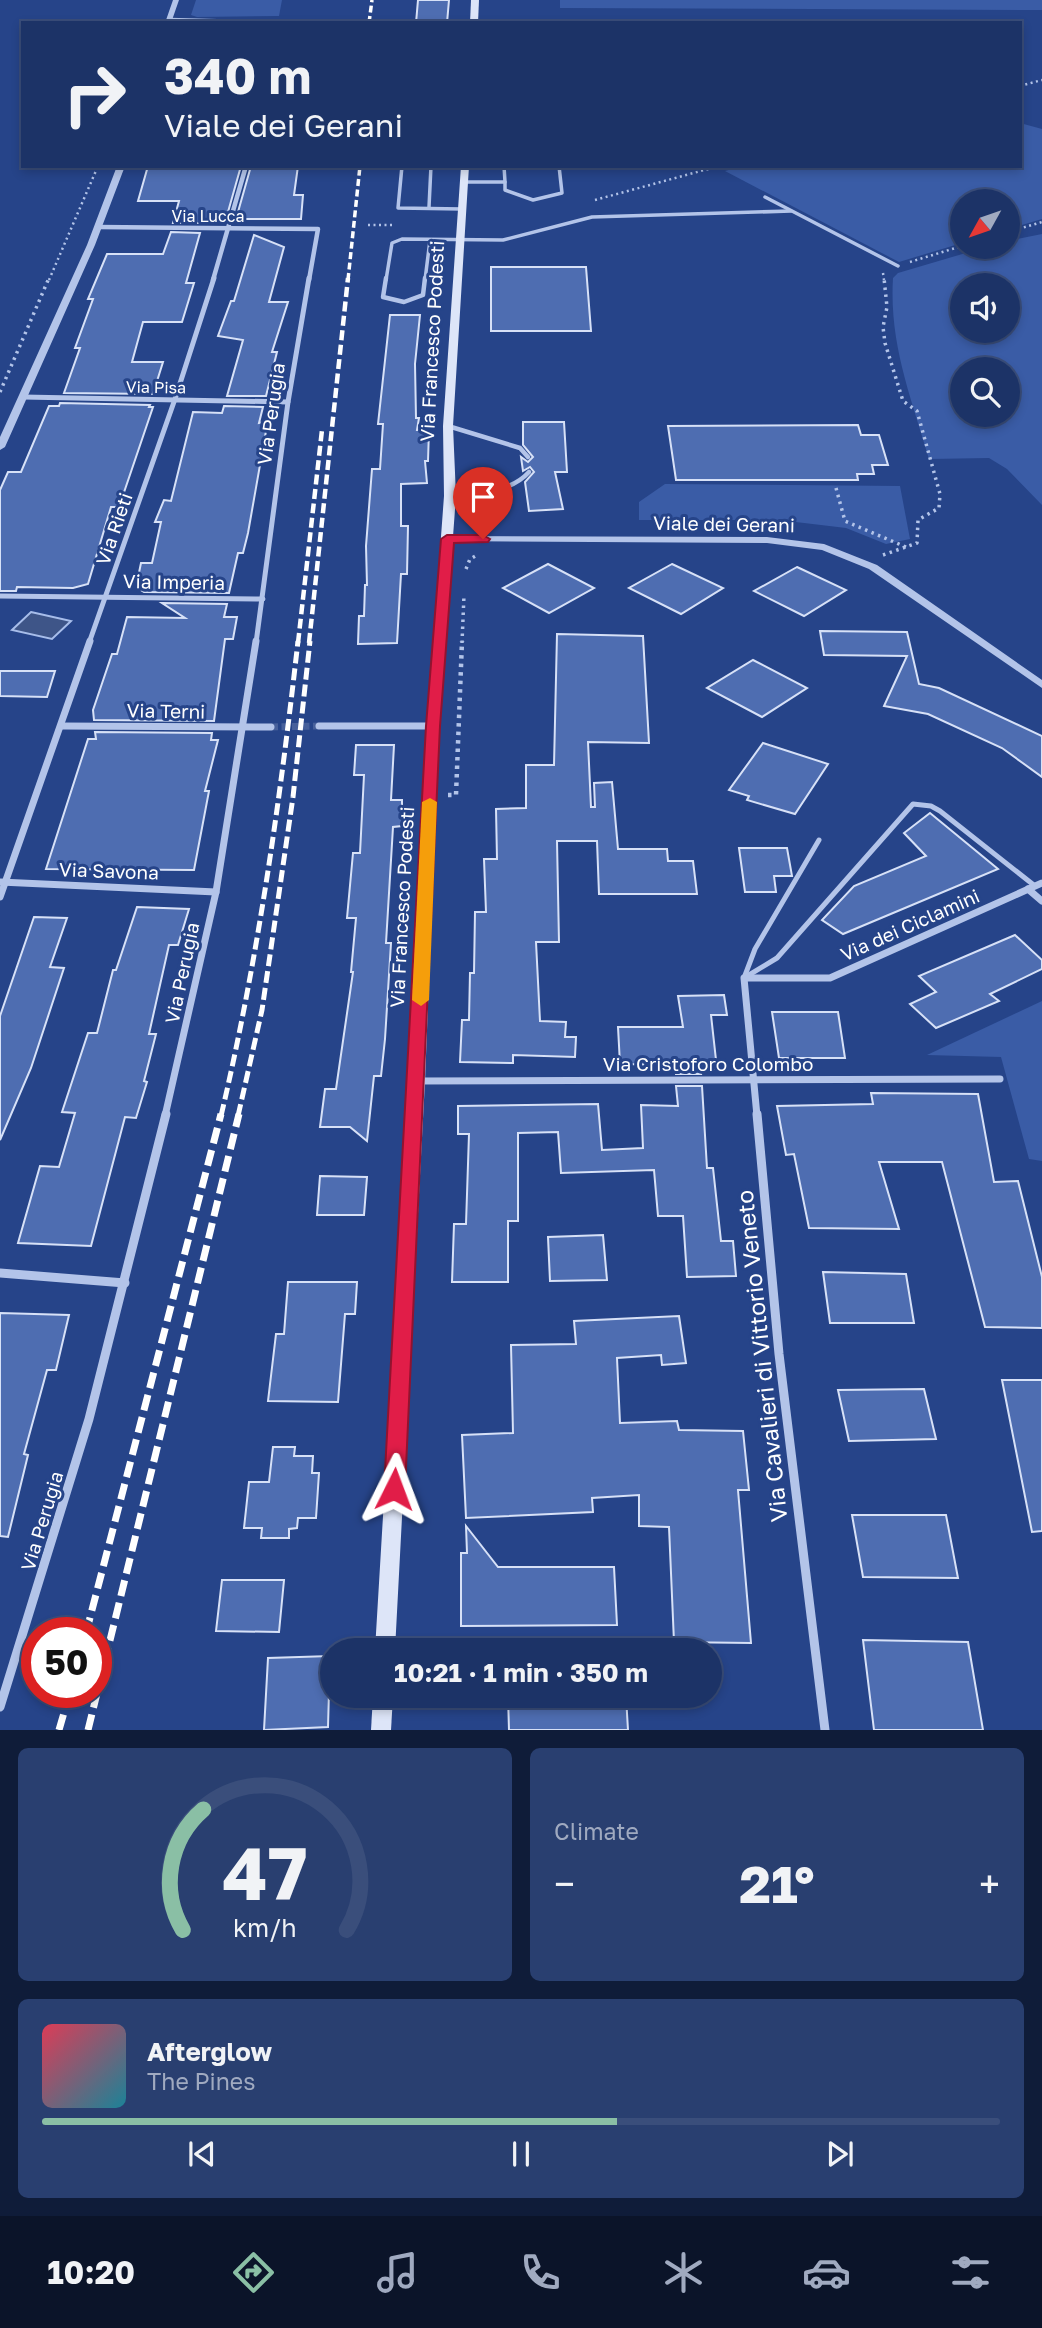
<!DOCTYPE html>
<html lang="en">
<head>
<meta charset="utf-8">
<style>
  :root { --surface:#1c3367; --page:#293f70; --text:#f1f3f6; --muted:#a0aac0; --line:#3a4e7b; --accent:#8abfa5 }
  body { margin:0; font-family:"Golos Text",sans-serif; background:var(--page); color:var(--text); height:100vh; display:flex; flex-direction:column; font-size:26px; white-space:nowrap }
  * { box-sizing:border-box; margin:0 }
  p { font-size:23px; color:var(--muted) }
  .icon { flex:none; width:38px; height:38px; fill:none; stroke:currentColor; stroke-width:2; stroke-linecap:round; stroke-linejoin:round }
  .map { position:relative; height:1730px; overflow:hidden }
  .panel { display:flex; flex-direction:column; gap:18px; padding:18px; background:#0f1c39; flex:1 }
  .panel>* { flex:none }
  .banner { position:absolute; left:21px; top:21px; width:1001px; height:147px; border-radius:0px; box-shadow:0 4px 10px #0003,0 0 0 2px var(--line); background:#1c3367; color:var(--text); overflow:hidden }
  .needle { width:46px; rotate:230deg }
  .controls { position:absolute; left:950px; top:189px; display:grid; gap:14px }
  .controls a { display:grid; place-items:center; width:70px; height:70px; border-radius:50%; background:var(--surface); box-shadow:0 4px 10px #0003,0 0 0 2px var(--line); font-size:35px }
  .speed { position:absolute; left:21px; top:1617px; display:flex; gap:14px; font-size:35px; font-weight:700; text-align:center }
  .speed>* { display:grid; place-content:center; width:91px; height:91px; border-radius:50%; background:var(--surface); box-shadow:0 4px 10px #0003,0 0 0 2px var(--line); line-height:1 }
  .speed .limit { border:10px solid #d22; background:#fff; color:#111 }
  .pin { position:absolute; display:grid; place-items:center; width:60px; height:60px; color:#fff; margin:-72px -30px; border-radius:50% 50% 50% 0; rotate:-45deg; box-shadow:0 0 7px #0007 }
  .pin .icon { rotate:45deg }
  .me { position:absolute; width:77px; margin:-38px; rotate:3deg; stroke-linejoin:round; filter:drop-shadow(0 0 5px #0008) }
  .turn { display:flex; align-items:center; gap:24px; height:147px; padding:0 28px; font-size:32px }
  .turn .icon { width:91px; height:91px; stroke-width:2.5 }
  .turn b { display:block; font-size:49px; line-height:60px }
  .big { font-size:52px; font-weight:700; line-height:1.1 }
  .panel .card { flex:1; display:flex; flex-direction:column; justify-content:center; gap:10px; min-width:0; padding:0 24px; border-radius:10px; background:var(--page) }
  .panel .dial { align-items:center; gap:0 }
  .dial svg { height:182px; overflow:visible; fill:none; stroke:var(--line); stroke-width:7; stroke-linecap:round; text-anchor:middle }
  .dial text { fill:var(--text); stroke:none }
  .song { display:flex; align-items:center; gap:21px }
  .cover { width:84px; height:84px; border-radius:10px; background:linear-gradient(135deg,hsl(350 70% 55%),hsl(190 70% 35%)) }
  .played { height:7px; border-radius:4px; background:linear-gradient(90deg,var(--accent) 60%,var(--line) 60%) }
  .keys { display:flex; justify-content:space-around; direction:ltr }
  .heat { display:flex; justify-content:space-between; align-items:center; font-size:38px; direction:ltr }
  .panel .tiles { flex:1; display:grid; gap:18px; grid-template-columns:1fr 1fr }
  .card:last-child { grid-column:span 2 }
  .trip { position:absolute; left:320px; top:1638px; width:402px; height:70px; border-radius:35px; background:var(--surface); box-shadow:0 4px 10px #0003,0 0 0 2px var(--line); font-weight:700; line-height:70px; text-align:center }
  .menu { display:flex; height:112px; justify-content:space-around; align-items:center; background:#0b1429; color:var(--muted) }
  .menu .icon { width:49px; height:49px }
  .menu .current { color:var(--accent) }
  .menu b { font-size:32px; color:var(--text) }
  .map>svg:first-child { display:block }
</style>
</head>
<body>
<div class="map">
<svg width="1042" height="1730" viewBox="0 0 1042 1730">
  <rect width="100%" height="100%" fill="#264489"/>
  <g fill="#3a5ca6" fill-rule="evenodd">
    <path d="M196 0H282L279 16 197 17 191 15Z"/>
    <path d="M560 0H1042V10L560 8Z"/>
    <path d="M1020 123 1042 129V219L1008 229V201H962V243L899 262 725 171 743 166H1020Z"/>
    <path d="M1042 234V505L1007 469 989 458 929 459C911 397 889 344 893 278L898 273 986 247H1008V241ZM962 285H1008V331H962ZM962 369H1008V415H962Z"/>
    <path d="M665 484 900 486 910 539 886 544 846 528 779 520H639V502Z"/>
    <path d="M1042 1001V1161L1029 1159 1001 1057 927 1055Z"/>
  </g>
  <path fill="#3e5588" stroke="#a7bdea" stroke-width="2" d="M31 612 71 621 52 639 12 630Z"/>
  <g fill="#4e6db1" stroke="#d7e1f7" stroke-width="2">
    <path d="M418 0H449L447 23H416Z"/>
    <path d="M148 166H241L226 219 203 220 202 223H173L179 201H138Z"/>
    <path d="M251 166H298L294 195H303L301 219H236Z"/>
    <path d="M171 232 200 233 186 283H194L182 322H143L132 362H163L153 394 64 393 80 348H75L93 299H88L107 254H163Z"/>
    <path d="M254 235 284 247 269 302H288L272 352H277L266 396H227L243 340 218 336 231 301H234Z"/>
    <path d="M491 267H586L591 331H491Z"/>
    <path d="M390 315H420L415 364 416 418H419L417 430H429L428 461H425L427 483 401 484V526H408L407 574H401L397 643 358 644 359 616H364L365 585H367L366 546 372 469H380L383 424H378Z"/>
    <path d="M60 403 150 405 149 407H153L119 507H111L88 584 73 588 17 587 16 591H0V490L8 472H21L49 406H59Z"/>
    <path d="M224 406 263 407 259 423 264 422 263 431H266L248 533 243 553H238L229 593 144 592 136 587 141 563H152L161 522H155L164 500 171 501 193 412 222 413Z"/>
    <path d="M523 422H564L567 472H555L563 509 529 511 525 482 534 472 530 467 523 471 521 457 528 462 533 457 523 445Z"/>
    <path d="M858 425 861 435H879L888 465H872L874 474H857L858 480H676L668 426Z"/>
    <path d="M548 564 594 588 549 613 503 588Z"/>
    <path d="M672 564 723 588 681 614 629 588Z"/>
    <path d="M797 567 846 590 804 616 754 591Z"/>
    <path d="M162 603 227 604 224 617H237L233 639H225L214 721 94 720 93 710 112 654H117L127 617 185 618Z"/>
    <path d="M820 631 907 632 919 684 939 688 1042 736V777L1002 748 928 714 884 706 907 656 824 655Z"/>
    <path d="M557 634 643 636 649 743 588 742 591 807H595L594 783 612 782 618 849H667L668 861H693L697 894H599L597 841H557L559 942H536L540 1021 566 1022 565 1037H576L575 1057 513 1055V1063L460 1062 462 1020H469L470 973H474L475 912H486L484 859H497L496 809 526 808V765H554Z"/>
    <path d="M753 660 807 688 762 717 707 688Z"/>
    <path d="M0 671H55L47 697 0 696Z"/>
    <path d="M95 732 212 733 211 740H218L205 791H209L194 870 46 869 88 739H96Z"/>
    <path d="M763 743 828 764 795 814 747 800 749 796 729 790Z"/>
    <path d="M356 745H394L391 800H402V826L393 827 386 943H391L385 1039 381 1076H374L367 1141 350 1127H320L325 1089H336L353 972H351L356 918H347L353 853H360L364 775H354Z"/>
    <path d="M930 813 998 869 843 934 822 920 854 886 926 856 904 833Z"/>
    <path d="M739 848H787L792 876H774L776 892H745Z"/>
    <path d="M137 907 189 909 178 945H169L149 1034H156L144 1081 147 1082 136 1118 125 1117 91 1246 18 1243 40 1166 59 1167 75 1113 62 1112 88 1033H97L113 970H116Z"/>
    <path d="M34 917 67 918 50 967 64 968 31 1068 0 1140V1016Z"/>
    <path d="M1015 935 1042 960V969L990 994 999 1001 936 1028 910 1004 936 992 919 976Z"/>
    <path d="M724 995 727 1015H711L717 1069H700L701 1074H676L675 1065 620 1064 618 1027H683L678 996Z"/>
    <path d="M772 1012H838L845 1058H779Z"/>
    <path d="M676 1086H702L707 1168H713L721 1241H733L736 1276 687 1277 683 1216H658L654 1170 561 1173 558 1132 518 1133V1221H508V1282H452L454 1224H466L469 1134H458V1106L598 1104 602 1150 643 1148 641 1105 678 1106Z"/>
    <path d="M871 1093 978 1094 994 1182 1018 1181 1042 1277V1328L985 1327 942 1162H879L899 1229 809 1228 794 1154 786 1155 777 1106 873 1104Z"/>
    <path d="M320 1176 367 1177 364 1215H317Z"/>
    <path d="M603 1235 607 1280 550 1281 548 1237Z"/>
    <path d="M823 1272 906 1274 914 1323H830Z"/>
    <path d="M288 1282H357L355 1314H345L338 1402 268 1401 276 1334H284Z"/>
    <path d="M0 1313 69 1315 56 1370H47L24 1454 28 1455 8 1537 0 1536Z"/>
    <path d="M679 1316 686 1363 662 1365 661 1355 617 1358 620 1423 677 1421 679 1430 743 1431 749 1490H738L751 1643 674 1642 669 1527 639 1526V1495L592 1498 593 1512 466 1518 462 1435 513 1433 511 1345 576 1344 574 1321Z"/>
    <path d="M1002 1380H1042V1531L1032 1532Z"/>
    <path d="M924 1389 936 1439 849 1441 838 1390Z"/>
    <path d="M273 1447H295L294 1456H313L312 1473H319L316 1518H298L297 1528 289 1529V1538H261L262 1528H244L249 1482H269Z"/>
    <path d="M852 1515H946L958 1578 863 1577Z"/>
    <path d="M466 1526 498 1567H614L617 1625 461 1626V1553H467Z"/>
    <path d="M222 1580H284L279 1632 216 1631Z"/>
    <path d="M863 1640 968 1642 983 1730H874Z"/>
    <path d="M330 1656 328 1727 264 1730 268 1658Z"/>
    <path d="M508 1696H626L628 1730H509Z"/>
  </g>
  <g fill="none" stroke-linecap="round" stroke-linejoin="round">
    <path stroke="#47609b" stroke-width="7" stroke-dasharray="7 3.5" stroke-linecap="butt" d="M271 727 319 726"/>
    <g stroke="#b3c4e9" stroke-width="2.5" stroke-dasharray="2 3.5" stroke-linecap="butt">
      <path d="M1020 86 1042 80"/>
      <path d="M595 200 719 166"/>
      <path d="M368 225H393"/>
      <path d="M1008 232 1042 222"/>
      <path d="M910 262 962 246"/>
      <path d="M883 273 884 280"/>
      <path d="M49 280 98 166"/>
    </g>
    <g stroke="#b3c4e9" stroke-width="3.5" stroke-dasharray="2.5 4.5" stroke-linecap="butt">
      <path d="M0 392 49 278"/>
      <path d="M836 488 845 521 906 547"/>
      <path d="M883 555 917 543 918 520 939 508 940 494 917 411 903 401 885 343 883 327 887 307 884 278"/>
      <path d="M466 569 470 559 477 555"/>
      <path d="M462 643 464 595"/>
    </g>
    <path stroke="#b3c4e9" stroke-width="4.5" stroke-dasharray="3.5 5" stroke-linecap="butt" d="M448 795H456L462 641"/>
    <g stroke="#b3c4e9" stroke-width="3.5">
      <path d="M402 166 398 208 462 209"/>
      <path d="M464 182H505L504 166"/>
      <path d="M505 182V190L533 200 562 193 559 166"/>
      <path d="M765 197 898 266"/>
      <path d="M429 207 431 166"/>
      <path d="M386 280 392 243 402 239 503 240 592 217 791 211"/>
      <path d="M425 280 430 240"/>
    </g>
    <g stroke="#b3c4e9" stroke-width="4.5">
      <path d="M386 278 383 297 404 302 423 295 425 278"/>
      <path d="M448 426 520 448 528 457"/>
      <path d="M450 496C478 492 509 494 529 472"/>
    </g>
    <g stroke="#b3c4e9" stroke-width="5">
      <path d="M744 978 777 958 913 804 931 806 940 811 1035 886"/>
      <path d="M744 978 755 949 819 840"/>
    </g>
    <g stroke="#b3c4e9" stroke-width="4.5">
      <path d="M169 20 283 23"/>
      <path d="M98 227 318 229 309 280"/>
      <path d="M213 280 246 166"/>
    </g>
    <g stroke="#b3c4e9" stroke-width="5">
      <path d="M23 397 288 402"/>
      <path d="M0 596 263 599"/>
      <path d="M89 643 175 399 214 278"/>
      <path d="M256 643 288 402 309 278"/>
    </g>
    <g stroke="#b3c4e9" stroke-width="7">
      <path d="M61 726 271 727"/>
      <path d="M319 726H433"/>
      <path d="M0 882 216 892"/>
      <path d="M1028 889 1042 901"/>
      <path d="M0 897 90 641"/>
      <path d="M417 1081 1000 1079"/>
      <path d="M165 1116 216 892 256 641"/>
      <path d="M757 1116 744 978H830L1042 883"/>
    </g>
    <g stroke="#b3c4e9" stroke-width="9">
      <path d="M757 1114 779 1354 825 1730"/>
      <path d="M0 1273 125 1283"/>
      <path d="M0 1707 89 1419 166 1114"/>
    </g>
    <g fill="#b3c4e9" fill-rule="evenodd">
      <path d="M173 0H179L171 23H165Z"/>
      <path d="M117 166H125L95 245 5 447 0 450V437L87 245Z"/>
      <path d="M447 536 767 537 824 544 877 565 1042 680V688L869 569 822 550 767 543 443 541V537Z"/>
    </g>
    <g fill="#dde5f8" fill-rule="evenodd">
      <path d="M471 0H479L478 23H470Z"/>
      <path d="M461 166H469L453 426 456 496 439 726 425 1081 395 1650H375L409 1081 427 726 444 496 443 426Z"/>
      <path d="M373 1696H393L391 1730H371Z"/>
    </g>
    <g stroke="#fff" stroke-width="3.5" stroke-dasharray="7 3.5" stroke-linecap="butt">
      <path d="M369 23 372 0"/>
      <path d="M348 280 360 166"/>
    </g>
    <g stroke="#fff" stroke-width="4.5" stroke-dasharray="10 4.5" stroke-linecap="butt">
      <path d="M298 643 322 430"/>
      <path d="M309 643 348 278"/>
    </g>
    <g stroke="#fff" stroke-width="5" stroke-dasharray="12 5" stroke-linecap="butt">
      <path d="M221 1116C258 959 280 801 298 641"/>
      <path d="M238 1116 262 1010 293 797 310 641"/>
    </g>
    <g stroke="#fff" stroke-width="7" stroke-dasharray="16 7" stroke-linecap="butt">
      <path d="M86 1633 221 1114"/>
      <path d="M59 1730 70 1692"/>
      <path d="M88 1730 239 1114"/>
    </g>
  </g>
  <path fill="#e11d48" stroke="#92132f" stroke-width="2" d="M483 535 490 539 488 542 454 543 440 726 405 1489 402 1496 394 1498 387 1496 384 1489 426 726 441 539 447 535Z"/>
  <path fill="#f59e0b" d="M430 798 437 802 429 1000 421 1006 412 1000 422 802Z"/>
  <g text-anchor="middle" stroke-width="6" stroke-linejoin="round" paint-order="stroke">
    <g font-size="16" fill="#fff" stroke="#264489">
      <text x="208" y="222">Via Lucca</text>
      <text transform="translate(156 387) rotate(1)" y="6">Via Pisa</text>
    </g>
    <g font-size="19" fill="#fff" stroke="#264489">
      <text transform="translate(432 341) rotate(-87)" y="7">Via Francesco Podesti</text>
      <text transform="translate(271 414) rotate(-82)" y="7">Via Perugia</text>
      <text transform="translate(724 524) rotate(1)" y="7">Viale dei Gerani</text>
      <text transform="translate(114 529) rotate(-71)" y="7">Via Rieti</text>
      <text transform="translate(174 582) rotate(1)" y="7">Via Imperia</text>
      <text transform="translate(166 711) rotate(1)" y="7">Via Terni</text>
      <text transform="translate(109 871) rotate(2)" y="7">Via Savona</text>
      <text transform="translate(402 907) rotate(-87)" y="7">Via Francesco Podesti</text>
      <text transform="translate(910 925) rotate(-24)" y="7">Via dei Ciclamini</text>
      <text transform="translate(182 973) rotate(-78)" y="7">Via Perugia</text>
      <text x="708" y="1071">Via Cristoforo Colombo</text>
      <text transform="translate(42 1521) rotate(-73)" y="7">Via Perugia</text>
    </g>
    <g font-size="23" fill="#fff" stroke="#264489">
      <text transform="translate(762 1356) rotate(-96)" y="8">Via Cavalieri di Vittorio Veneto</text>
    </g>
  </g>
</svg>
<div class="controls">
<a><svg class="needle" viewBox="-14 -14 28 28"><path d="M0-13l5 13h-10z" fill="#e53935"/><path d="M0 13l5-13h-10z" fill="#a0aac0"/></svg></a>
<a><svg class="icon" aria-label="sound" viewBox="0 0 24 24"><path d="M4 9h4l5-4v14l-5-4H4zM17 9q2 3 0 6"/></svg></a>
<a><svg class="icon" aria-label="search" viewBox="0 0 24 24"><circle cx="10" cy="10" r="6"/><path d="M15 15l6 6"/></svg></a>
</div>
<div class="speed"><div class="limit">50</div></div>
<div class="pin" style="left:483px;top:539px;background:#d93025"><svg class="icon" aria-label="arrive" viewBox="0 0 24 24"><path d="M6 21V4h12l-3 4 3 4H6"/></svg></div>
<svg class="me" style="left:394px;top:1489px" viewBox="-20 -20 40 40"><path d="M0-17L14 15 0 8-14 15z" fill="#e11d48" stroke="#fff" stroke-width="4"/></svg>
<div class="trip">10:21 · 1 min · 350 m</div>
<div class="banner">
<div class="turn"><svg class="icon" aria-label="right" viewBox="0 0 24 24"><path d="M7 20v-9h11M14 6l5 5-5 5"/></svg><div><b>340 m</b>Viale dei Gerani</div></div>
</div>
</div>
<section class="panel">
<div class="tiles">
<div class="card dial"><svg viewBox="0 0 100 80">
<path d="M14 69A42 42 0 1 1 86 69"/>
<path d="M14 69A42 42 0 0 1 23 16" stroke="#8abfa5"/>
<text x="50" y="56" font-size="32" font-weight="700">47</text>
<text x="50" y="72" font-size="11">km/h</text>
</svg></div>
<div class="card"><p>Climate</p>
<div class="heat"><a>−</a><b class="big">21°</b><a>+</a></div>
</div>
<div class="card">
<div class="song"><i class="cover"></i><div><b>Afterglow</b><p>The Pines</p></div></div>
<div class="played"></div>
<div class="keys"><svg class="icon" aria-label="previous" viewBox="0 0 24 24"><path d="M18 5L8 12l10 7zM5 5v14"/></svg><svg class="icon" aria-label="pause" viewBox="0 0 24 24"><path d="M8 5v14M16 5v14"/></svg><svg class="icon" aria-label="next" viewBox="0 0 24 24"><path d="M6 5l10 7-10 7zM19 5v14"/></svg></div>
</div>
</div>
</section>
<nav class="menu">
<b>10:20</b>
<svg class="icon current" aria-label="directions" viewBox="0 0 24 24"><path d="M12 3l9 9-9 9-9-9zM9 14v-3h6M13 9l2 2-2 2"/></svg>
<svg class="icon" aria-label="music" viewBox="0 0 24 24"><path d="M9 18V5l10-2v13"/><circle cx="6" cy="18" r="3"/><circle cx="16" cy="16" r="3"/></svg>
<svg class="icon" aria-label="phone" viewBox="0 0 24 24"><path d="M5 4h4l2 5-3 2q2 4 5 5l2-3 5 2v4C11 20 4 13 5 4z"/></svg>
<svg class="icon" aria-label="climate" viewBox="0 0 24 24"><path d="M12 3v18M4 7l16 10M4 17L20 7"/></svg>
<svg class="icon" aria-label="car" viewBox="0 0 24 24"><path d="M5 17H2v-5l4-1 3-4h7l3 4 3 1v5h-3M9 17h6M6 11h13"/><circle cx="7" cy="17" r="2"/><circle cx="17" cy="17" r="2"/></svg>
<svg class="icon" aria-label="filters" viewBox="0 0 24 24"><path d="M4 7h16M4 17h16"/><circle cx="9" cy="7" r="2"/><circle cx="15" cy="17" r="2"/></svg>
</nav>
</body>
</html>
